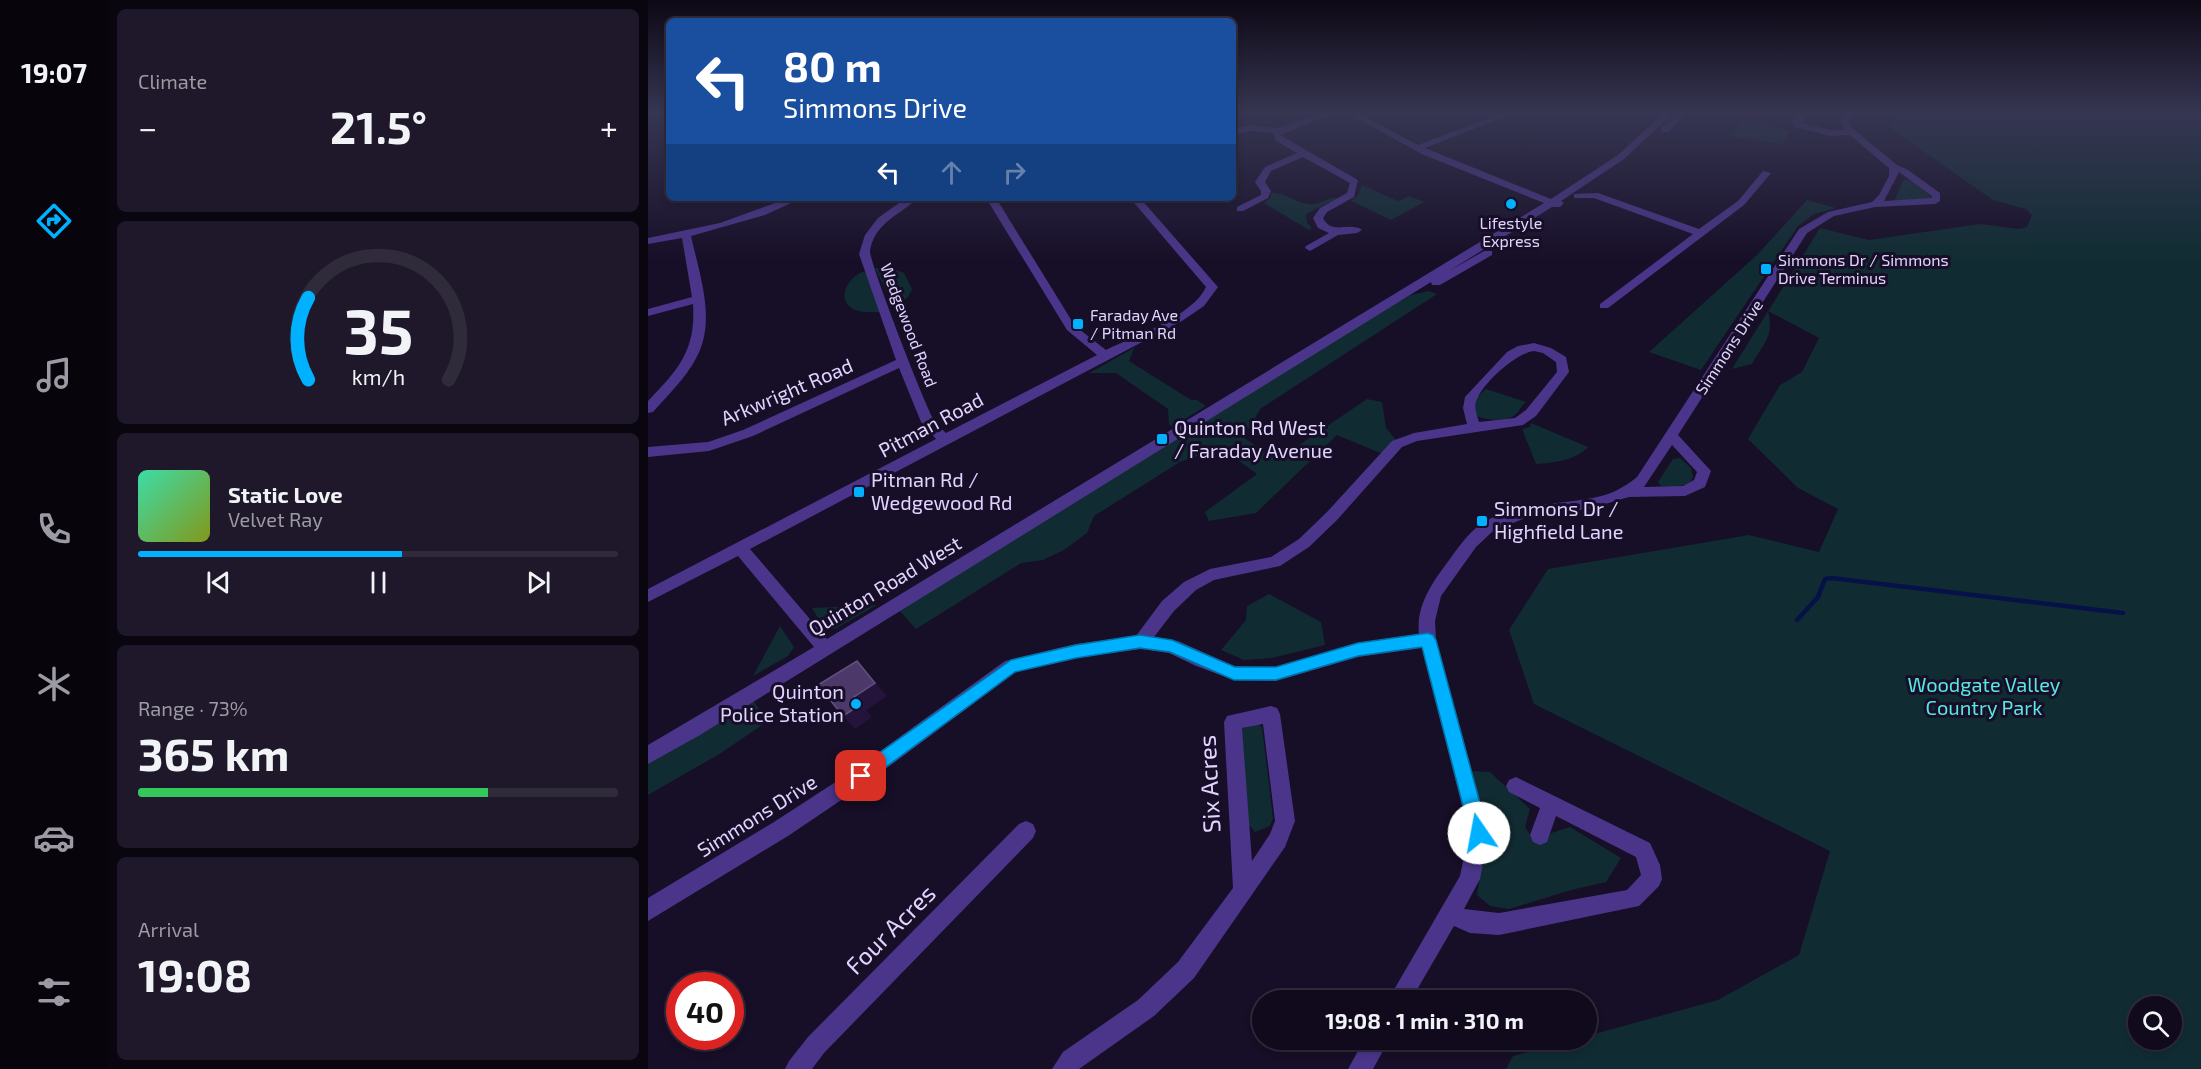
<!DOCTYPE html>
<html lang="en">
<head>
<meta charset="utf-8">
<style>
  :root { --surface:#110a1d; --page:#1e182a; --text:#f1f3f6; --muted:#9c9aa4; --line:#302b3b; --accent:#00b1ff }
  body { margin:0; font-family:"Exo 2",sans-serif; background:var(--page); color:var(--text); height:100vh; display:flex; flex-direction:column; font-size:22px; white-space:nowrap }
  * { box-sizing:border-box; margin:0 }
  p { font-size:20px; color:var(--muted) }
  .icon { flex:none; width:33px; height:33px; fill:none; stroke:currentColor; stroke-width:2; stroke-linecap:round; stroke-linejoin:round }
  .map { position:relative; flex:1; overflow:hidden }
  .details { display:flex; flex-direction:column; gap:9px; padding:9px; background:#090610; width:540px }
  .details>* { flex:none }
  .guide { position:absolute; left:18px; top:18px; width:570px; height:183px; border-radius:9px; box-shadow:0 3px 9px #0003,0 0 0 2px var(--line); background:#1a4fa0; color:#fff; overflow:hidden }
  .tools { position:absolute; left:1480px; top:996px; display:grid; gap:12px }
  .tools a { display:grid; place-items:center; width:54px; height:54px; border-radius:50%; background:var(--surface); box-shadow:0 3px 9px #0003,0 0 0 2px var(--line); font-size:30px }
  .speed { position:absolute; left:18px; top:972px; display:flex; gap:12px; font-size:30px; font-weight:700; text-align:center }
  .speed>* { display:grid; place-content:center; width:78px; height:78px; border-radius:50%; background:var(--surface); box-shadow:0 3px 9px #0003,0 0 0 2px var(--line); line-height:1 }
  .speed .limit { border:9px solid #d22; background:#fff; color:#111 }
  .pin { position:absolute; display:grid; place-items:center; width:51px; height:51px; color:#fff; margin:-26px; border-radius:12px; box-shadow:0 3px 9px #0006 }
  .me { position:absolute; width:66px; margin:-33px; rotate:348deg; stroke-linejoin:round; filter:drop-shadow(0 0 4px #0008) }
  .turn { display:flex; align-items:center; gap:21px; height:126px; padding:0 18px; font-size:27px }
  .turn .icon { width:78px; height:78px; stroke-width:2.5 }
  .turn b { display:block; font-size:42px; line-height:51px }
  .lanes { display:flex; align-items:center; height:57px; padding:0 18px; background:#0003; justify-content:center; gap:30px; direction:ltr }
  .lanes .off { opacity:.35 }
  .big { font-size:45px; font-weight:700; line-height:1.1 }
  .details .tile { flex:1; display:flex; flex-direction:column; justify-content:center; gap:9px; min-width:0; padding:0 21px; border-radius:9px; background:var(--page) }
  .details .dial { align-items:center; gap:0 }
  .dial svg { height:156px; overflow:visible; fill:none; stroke:var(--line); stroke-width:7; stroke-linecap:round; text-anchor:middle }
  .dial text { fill:var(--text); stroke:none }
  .song { display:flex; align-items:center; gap:18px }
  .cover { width:72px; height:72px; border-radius:9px; background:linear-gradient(135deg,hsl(160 70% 55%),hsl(70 70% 35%)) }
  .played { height:6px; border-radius:3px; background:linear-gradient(90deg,var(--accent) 55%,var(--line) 55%) }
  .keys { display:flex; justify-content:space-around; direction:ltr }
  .heat { display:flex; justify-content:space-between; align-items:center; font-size:33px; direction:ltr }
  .charge { height:9px; border-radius:4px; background:linear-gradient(90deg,#34c759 73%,var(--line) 0) }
  .trip { position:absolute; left:604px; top:990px; width:345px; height:60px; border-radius:30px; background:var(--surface); box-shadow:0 3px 9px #0003,0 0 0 2px var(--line); font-weight:700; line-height:60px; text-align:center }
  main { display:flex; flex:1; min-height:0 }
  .dock { display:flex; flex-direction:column; width:108px; justify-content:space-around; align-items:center; background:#07040c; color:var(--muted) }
  .dock .icon { width:42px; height:42px }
  .dock .current { color:var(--accent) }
  .dock b { font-size:27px; color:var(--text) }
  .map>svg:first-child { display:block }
</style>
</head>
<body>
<main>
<nav class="dock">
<b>19:07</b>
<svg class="icon current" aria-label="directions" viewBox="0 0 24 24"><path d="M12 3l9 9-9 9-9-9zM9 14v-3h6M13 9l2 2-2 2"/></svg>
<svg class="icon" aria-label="music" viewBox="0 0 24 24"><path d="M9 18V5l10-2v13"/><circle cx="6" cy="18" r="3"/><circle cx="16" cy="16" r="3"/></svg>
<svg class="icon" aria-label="phone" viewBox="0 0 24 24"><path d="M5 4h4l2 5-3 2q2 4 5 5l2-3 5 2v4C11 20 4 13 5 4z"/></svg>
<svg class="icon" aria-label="climate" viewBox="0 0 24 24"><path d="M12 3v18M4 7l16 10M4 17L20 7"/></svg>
<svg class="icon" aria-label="car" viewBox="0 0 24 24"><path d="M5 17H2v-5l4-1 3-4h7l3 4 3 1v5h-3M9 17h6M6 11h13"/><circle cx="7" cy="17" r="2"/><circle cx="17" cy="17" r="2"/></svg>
<svg class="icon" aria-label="filters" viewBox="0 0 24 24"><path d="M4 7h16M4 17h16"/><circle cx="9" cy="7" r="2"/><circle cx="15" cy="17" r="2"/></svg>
</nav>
<section class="details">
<div class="tile"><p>Climate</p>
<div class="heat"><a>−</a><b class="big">21.5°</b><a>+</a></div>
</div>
<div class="tile dial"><svg viewBox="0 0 100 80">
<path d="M14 69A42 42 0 1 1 86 69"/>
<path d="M14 69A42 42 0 0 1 14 27" stroke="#00b1ff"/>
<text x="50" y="56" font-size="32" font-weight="700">35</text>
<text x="50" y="72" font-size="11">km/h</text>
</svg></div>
<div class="tile">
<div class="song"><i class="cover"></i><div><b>Static Love</b><p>Velvet Ray</p></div></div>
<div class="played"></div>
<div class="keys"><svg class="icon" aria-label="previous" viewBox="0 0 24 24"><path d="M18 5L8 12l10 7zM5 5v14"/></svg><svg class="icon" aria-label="pause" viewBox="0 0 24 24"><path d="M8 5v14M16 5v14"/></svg><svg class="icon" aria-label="next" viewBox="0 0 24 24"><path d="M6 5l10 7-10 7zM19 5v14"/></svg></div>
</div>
<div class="tile"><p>Range · 73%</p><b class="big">365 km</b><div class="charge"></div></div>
<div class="tile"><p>Arrival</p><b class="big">19:08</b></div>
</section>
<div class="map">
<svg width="1553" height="1069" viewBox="0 0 1553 1069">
  <rect width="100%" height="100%" fill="#170e27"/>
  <g fill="#102c32" fill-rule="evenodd">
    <path d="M1251 112H1553V1069H858L865 1056 926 1040H939V1036L1070 1000 1151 955 1182 851 886 704 861 630 900 569 1101 535 1171 552 1190 509 1150 488 1100 439 1132 385 1154 372 1171 338 1120 311C1126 337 1117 341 1104 364L1084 369 1172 228 1221 240 1332 224 1370 229 1379 227 1384 215 1378 209 1345 200 1242 128ZM1491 1006H1524V1040H1491Z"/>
    <path d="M1095 121 1143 130 1134 144 1081 136Z"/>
    <path d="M1256 179 1266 182 1283 196 1282 198 1246 201Z"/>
    <path d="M714 185 750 201 761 196 776 202 743 220 703 201 710 195Z"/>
    <path d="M623 193C638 192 648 203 661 204 672 206 679 196 690 198L658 214 659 223 664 228 661 230 616 203 622 198Z"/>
    <path d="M1159 200 1188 208 1166 214 1150 226 1053 370 1001 352 1110 254Z"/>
    <path d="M240 267 256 273 264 289 260 297 246 307 227 268Z"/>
    <path d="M214 272 220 273 232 312C224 312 214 313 207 310 187 300 199 279 214 272Z"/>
    <path d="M781 291 789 294 612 409 603 426 592 435 629 460 719 399 734 402 738 428 748 440 735 454 689 435 608 513 561 521 557 512 609 474 573 448 532 462 446 516 439 533 416 550 395 560 373 563 268 629 251 610 732 312 763 295Z"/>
    <path d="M486 348 481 361 543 400H549L558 406 524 427 521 424 520 409 468 373H441Z"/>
    <path d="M838 389 878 402C873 406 872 410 868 414 858 423 839 420 828 416L826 400Z"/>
    <path d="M883 423 940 447C928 460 906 463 888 464L874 429 882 427Z"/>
    <path d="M1032 458 1043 468 1045 477 1041 484 1027 487 1013 486 1010 482 1025 459Z"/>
    <path d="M621 594 673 622 677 645 624 658 596 660 573 650 598 620 599 606Z"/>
    <path d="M229 605 187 629 176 628 164 608Z"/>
    <path d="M132 626 146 647 140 656 105 676Z"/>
    <path d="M105 700 120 721 73 753 0 795V761Z"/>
    <path d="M607 723 614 727 625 818 622 826 607 832 600 824 591 732 599 724Z"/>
    <path d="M824 771 842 772 882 809 877 827 885 839 922 827 973 858 958 882 923 890 861 909 842 906 829 895 839 826Z"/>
  </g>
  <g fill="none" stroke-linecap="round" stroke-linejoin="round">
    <path stroke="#061148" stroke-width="4.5" d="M1149 620 1170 597 1177 579 1183 578 1475 613"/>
    <g fill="#4a358a" fill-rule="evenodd">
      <path d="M676 112H689L632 135 710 180 706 197 679 212 675 218C684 236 702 221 714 230L709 233 690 235 662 251 657 248 658 246 681 233 670 228 665 218 672 208 699 193 702 183 655 157 623 171 617 182 623 191 620 198 595 211H589V207L613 195V191L607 182 617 167 649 153 628 141 625 133 603 131 585 135V129L603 125 629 128Z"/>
      <path d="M697 112H708L770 145 857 112H869L777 148 903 199 970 155 1017 112H1026L976 159 913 201 916 203 912 207H904L801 271 836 251H844V255L792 285H784L783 282 52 735 0 764V745L166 647 90 556 0 602V589L288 439 273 422 251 368 105 436 61 451 0 457V447L60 442 95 430 248 360 211 254 217 235 230 218 258 198H270C252 215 226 223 222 251 221 261 277 406 286 420 289 425 294 429 298 433L449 355 419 330 338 198H348L427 326 458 350C486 336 545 316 558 287L482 198H492L570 287 556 306 534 321 102 549 179 639 896 203 776 155Z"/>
      <path d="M1031 112H1040L1020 132H1014V128Z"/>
      <path d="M1151 112H1159L1153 123 1183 130H1196L1193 121 1198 112H1206L1201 121 1203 127 1249 165 1260 170 1292 193V201L1287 204 1227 207 1186 216 1159 233 1030 435 1063 471 1057 487 1037 496 981 497 940 509 877 518 844 532 828 547 793 596 787 621 788 640 841 833 832 879 816 909 851 913 979 890 993 875 988 857 908 816 899 842 892 845 885 842 882 835 892 808 861 792 858 786 861 780 868 777 1002 843 1012 865 1014 879 1011 886 991 906 851 935 822 933 806 926 763 1000H740L812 876 821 833 774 648 710 657 628 681 586 680 548 666 521 653 493 649 428 658 368 672 220 782 140 836 0 921V898L126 822 206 770 357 661 428 644 488 636 514 601 536 582 562 569 623 557 651 539 679 512 744 441 766 433 819 424 815 408 817 397 859 352 870 346 886 343 903 348 918 357 921 372 888 416 875 425 769 441 754 447 689 520 661 547 632 566 566 580 548 590 526 611 506 637 530 641 586 666 628 667 710 643 771 634C768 609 781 587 796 567 806 554 815 539 828 528 864 499 915 507 957 495 969 491 979 485 989 477L1151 229 1180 212 1224 202 1231 195 1241 176V168L1202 135 1183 136 1147 127 1144 122ZM1251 172 1284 196 1283 198 1236 201ZM886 351 895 353 908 362 909 372 878 410 867 418 831 422C829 415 825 406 829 399 836 382 868 353 886 351ZM1024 445 1049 472 1046 480 1035 486 996 487Z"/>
      <path d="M1115 171 1123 173 1096 205 960 308H952V304L1045 234 946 198H926V194L950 193 1051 229 1090 201Z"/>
      <path d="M141 198H154L117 215 43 236C50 268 64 308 55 341 48 368 23 392 5 412L0 413V401C31 369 48 350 45 304L0 316V309L44 297 34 238 0 244V238L72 223Z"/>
      <path d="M623 706 629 708 632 714 647 821 637 847 546 978 506 1016 431 1069H404L415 1052 490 1000 530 962 585 888 576 722 579 716ZM615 724 627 821 622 834 604 861 594 728Z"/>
      <path d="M378 821 385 824 388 831 385 838 176 1053 164 1069H137L141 1061 160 1037 371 824Z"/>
      <path d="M716 1040H741L725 1069H700Z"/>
    </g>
  </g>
  <path fill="#24143c" d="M209 661 239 696 218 710 224 717 207 729 195 716 206 697Z"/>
  <path fill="#4c3869" stroke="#635080" stroke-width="1.5" d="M209 661 227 683 206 697 212 705 195 716 170 685Z"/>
  <linearGradient id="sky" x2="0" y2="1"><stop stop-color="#0d0815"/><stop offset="0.43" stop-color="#363652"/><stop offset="1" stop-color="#363652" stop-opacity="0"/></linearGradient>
  <rect width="1553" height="262" fill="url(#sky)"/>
  <path fill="#00b1ff" stroke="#0073a6" stroke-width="1.5" d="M780 633 785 635 788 640 840 833 837 839 831 842 825 839 822 833 774 647 710 656 628 680H586L522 652 492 648 428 658 367 672 219 781 213 784 207 781 204 776 207 770 363 660 428 645 492 635 524 640 587 667H628L710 643Z"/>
  <g fill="#00b1ff" stroke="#170e27" stroke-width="2">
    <circle cx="863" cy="204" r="6"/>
    <rect x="1112" y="263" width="12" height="12" rx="3"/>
    <rect x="424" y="318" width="12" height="12" rx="3"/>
    <rect x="508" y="433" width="12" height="12" rx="3"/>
    <rect x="205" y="486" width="12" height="12" rx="3"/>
    <rect x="828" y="515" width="12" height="12" rx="3"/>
    <circle cx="208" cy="704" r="6"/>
  </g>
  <g text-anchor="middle" stroke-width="6" stroke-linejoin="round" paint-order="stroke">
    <g font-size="16" fill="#e2d4ff" stroke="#170e27" text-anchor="start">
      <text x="863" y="229" text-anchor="middle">Lifestyle<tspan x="863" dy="18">Express</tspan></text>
      <text x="1130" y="266">Simmons Dr / Simmons<tspan x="1130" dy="18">Drive Terminus</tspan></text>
      <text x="442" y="321">Faraday Ave<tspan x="442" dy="18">/ Pitman Rd</tspan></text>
    </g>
    <g font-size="16" fill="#e2d4ff" stroke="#170e27">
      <text transform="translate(261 325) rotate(69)" y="6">Wedgewood Road</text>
      <text transform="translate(1081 347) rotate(-57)" y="6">Simmons Drive</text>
    </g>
    <g font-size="20" fill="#e2d4ff" stroke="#170e27">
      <text transform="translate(139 392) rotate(-23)" y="7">Arkwright Road</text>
      <text transform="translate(283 425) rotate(-28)" y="7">Pitman Road</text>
      <text transform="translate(237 586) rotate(-31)" y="7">Quinton Road West</text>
      <text transform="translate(109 816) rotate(-32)" y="7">Simmons Drive</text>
    </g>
    <g font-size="20" fill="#e2d4ff" stroke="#170e27" text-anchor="start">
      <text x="526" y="435">Quinton Rd West<tspan x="526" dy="23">/ Faraday Avenue</tspan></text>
      <text x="223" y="487">Pitman Rd /<tspan x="223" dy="23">Wedgewood Rd</tspan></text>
      <text x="846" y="516">Simmons Dr /<tspan x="846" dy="23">Highfield Lane</tspan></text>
      <text x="196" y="699" text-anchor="end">Quinton<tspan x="196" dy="23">Police Station</tspan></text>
    </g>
    <g font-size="20" fill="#57e8e2" stroke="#170e27">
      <text x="1336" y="692">Woodgate Valley<tspan x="1336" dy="23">Country Park</tspan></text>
    </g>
    <g font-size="24" fill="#e2d4ff" stroke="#170e27">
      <text transform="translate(562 784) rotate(-93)" y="8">Six Acres</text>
      <text transform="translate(243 930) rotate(-45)" y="8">Four Acres</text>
    </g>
  </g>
</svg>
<div class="tools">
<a><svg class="icon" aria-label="search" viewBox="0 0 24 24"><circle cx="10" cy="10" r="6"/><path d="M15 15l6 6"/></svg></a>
</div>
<div class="speed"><div class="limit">40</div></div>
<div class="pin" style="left:213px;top:776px;background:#d93025"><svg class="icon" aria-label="arrive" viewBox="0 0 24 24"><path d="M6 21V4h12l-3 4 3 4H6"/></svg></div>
<svg class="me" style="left:831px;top:833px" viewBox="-20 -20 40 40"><circle r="19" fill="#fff"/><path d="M0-13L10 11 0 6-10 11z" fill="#00b1ff"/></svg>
<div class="trip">19:08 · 1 min · 310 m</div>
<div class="guide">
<div class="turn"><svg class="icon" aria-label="left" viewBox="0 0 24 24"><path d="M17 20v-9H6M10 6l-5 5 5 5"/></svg><div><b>80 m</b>Simmons Drive</div></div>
<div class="lanes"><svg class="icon" aria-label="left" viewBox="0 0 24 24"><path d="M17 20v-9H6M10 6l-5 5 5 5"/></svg><svg class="icon off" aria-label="ahead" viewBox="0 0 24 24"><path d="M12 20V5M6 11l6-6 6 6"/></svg><svg class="icon off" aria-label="right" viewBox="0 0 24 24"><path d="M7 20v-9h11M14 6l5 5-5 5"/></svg></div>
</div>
</div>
</main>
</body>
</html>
